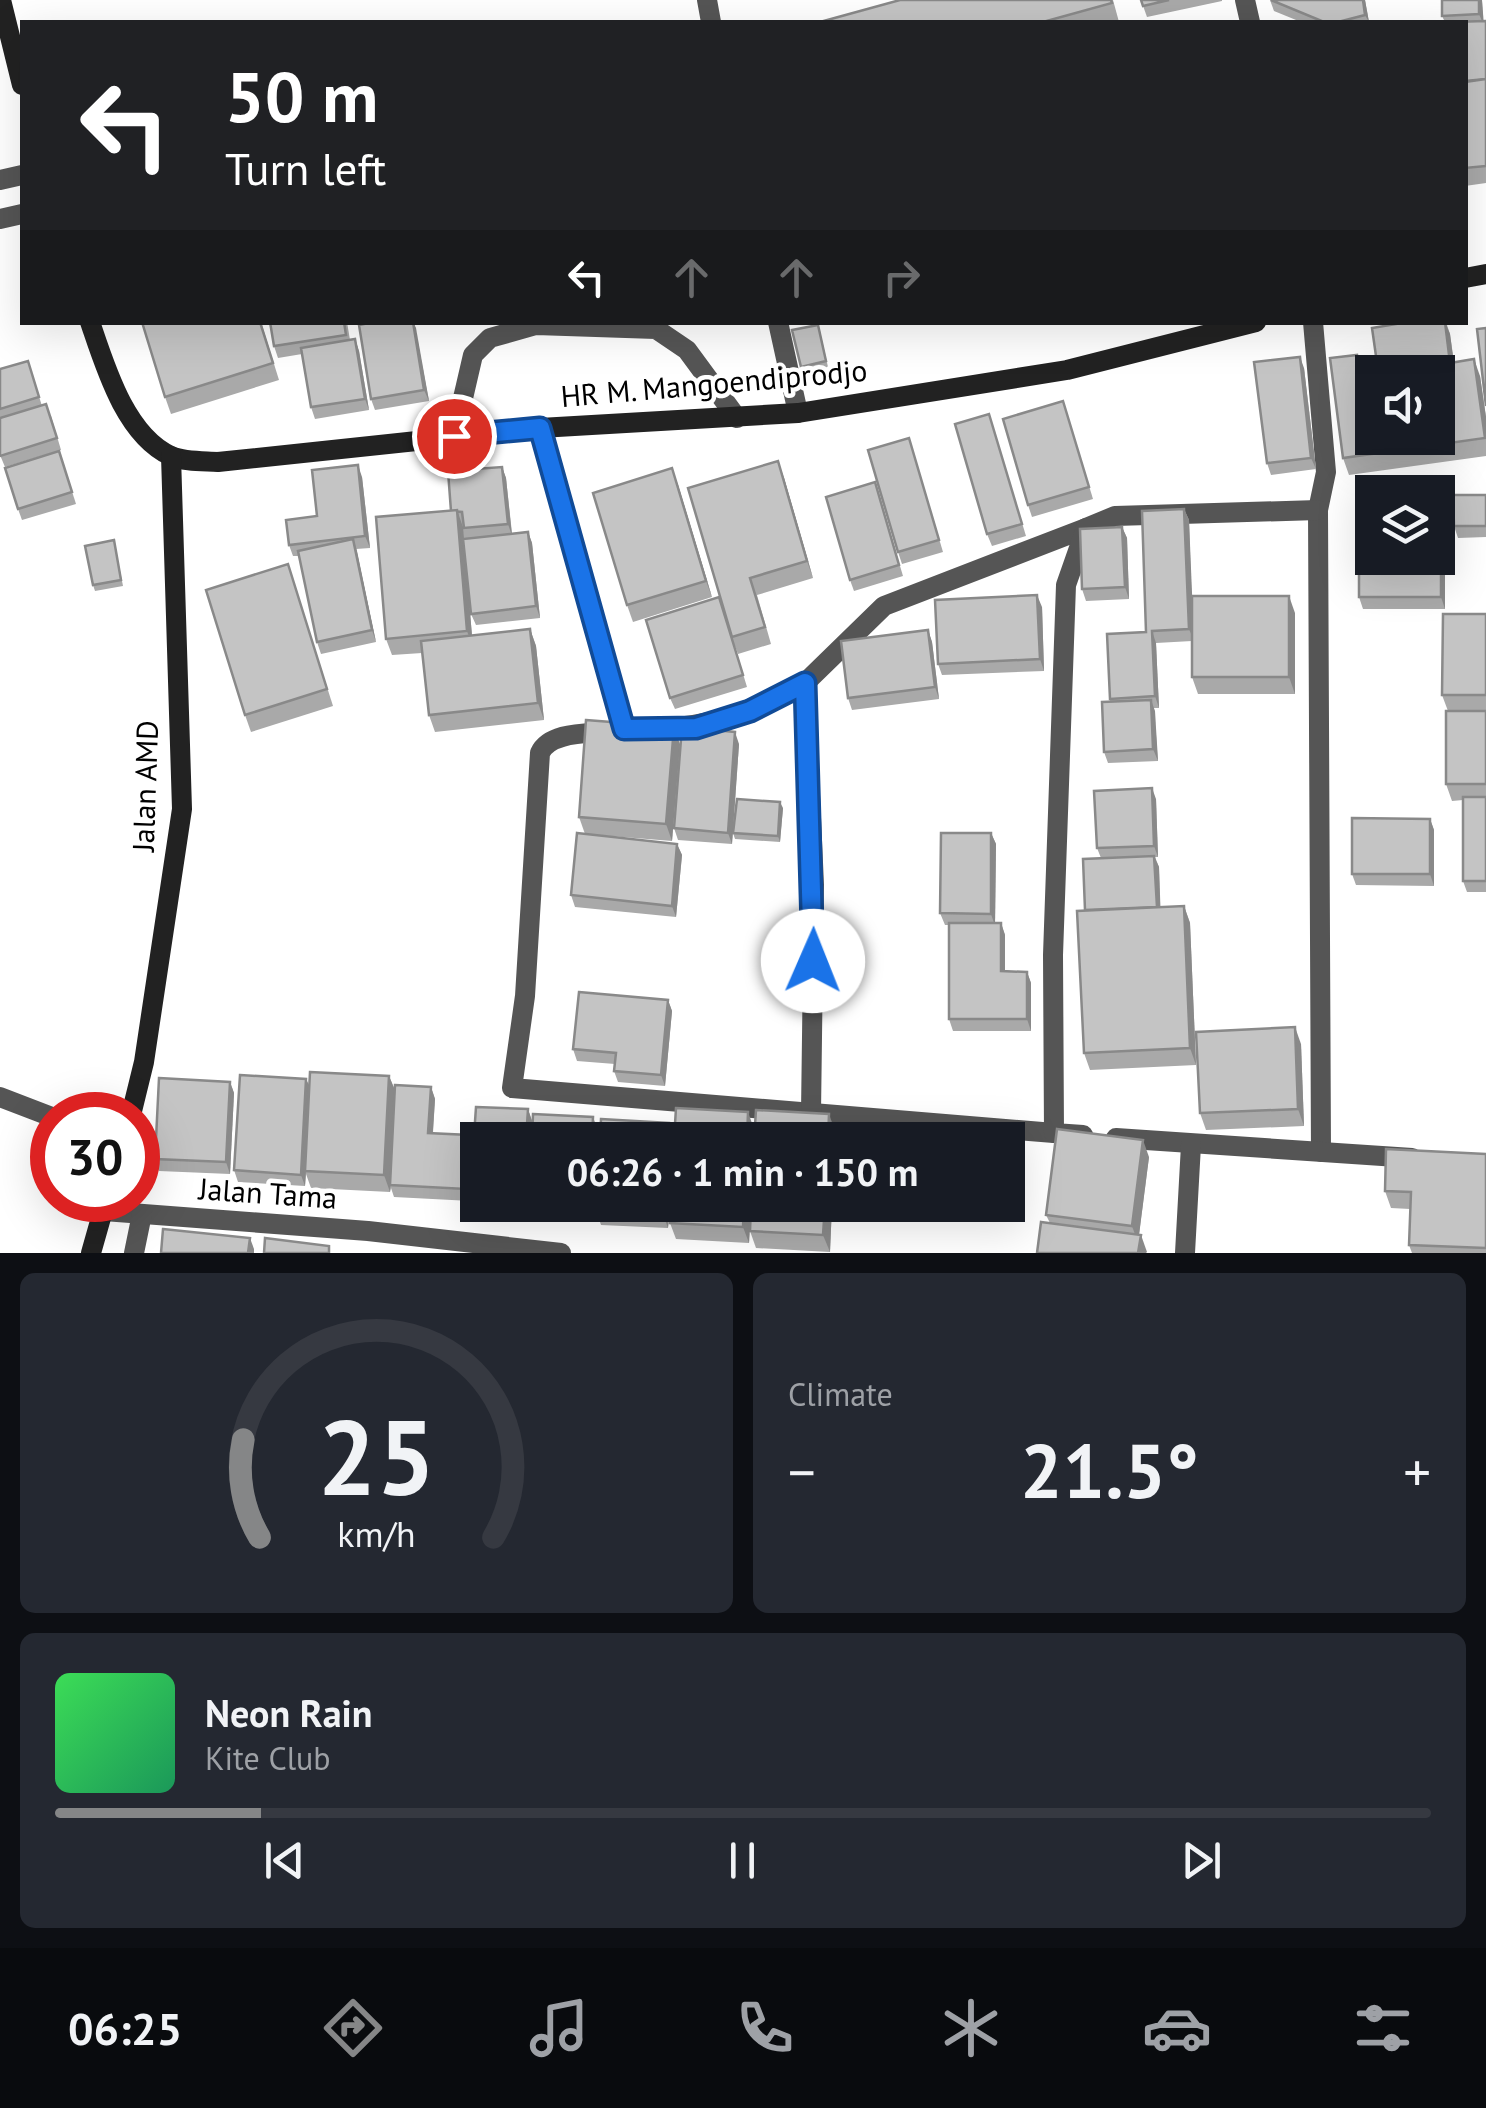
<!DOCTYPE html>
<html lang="en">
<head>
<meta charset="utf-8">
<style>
  :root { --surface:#171b24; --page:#242831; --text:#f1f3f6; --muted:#9ea1a6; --line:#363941; --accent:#858687 }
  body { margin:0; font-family:"PT Sans",sans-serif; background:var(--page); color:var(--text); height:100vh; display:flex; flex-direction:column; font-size:38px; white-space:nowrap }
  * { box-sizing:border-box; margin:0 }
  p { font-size:32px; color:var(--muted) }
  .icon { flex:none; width:55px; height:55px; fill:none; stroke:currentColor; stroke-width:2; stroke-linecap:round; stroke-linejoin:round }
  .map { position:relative; height:1253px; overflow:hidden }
  .sheet { display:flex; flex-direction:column; gap:20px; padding:20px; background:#0d0f14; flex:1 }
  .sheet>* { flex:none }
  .banner { position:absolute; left:20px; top:20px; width:1448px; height:305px; border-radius:0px; box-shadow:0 10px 40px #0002; background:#202124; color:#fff; overflow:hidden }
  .tools { position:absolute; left:1355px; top:355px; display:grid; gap:20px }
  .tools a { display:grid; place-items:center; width:100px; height:100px; border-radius:0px; background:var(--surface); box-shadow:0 10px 40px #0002; font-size:50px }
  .speed { position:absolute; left:30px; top:1092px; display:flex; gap:20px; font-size:50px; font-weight:700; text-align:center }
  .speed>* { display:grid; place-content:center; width:130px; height:130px; border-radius:50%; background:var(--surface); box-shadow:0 10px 40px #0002; line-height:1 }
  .speed .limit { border:15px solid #d22; background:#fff; color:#111 }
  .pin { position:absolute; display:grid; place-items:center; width:85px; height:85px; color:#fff; margin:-42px; border:5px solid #fff; border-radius:50%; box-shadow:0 2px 10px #0007 }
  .me { position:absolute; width:110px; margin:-55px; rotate:1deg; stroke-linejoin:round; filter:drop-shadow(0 0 8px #0008) }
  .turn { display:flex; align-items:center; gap:35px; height:210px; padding:0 40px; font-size:45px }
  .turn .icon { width:130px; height:130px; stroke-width:2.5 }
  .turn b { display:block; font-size:70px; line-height:85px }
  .lanes { display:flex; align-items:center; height:95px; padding:0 40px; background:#0003; justify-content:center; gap:50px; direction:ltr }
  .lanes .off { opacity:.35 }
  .big { font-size:75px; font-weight:700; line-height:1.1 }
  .sheet .widget { flex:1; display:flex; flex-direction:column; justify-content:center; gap:15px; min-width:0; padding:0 35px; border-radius:15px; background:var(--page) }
  .sheet .dial { align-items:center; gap:0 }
  .dial svg { height:260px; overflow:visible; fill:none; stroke:var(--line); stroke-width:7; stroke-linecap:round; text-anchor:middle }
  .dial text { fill:var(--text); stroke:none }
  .song { display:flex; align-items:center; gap:30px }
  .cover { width:120px; height:120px; border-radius:15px; background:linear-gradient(135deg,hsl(130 70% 55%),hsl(150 70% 35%)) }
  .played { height:10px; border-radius:5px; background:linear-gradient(90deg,var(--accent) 15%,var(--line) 15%) }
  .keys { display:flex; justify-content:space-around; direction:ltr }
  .heat { display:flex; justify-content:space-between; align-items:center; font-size:55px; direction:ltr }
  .sheet .tiles { flex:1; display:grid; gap:20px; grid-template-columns:1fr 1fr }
  .widget:last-child { grid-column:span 2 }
  .trip { position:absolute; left:460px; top:1122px; width:565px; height:100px; border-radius:0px; background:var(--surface); box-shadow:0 10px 40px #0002; font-weight:700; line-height:100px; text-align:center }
  .tab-bar { display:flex; height:160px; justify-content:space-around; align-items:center; background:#090b0e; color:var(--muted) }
  .tab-bar .icon { width:70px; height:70px }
  .tab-bar .selected { color:var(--accent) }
  .tab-bar b { font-size:45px; color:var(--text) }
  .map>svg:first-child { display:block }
</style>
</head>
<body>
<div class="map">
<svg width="1486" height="1253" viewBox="0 0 1486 1253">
  <rect width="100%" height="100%" fill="#fff"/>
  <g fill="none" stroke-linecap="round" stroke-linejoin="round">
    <g stroke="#555" stroke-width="20">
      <path d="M454 437 473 355 490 338 536 325 656 329 687 350 737 418"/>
      <path d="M0 1097 52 1117"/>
    </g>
    <g stroke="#555" stroke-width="20">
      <path d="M707 0 711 22"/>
      <path d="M1245 0 1250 22"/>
      <path d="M0 180 22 175"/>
      <path d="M0 219 22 214"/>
      <path d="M778 322 798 413"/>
      <path d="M1313 322 1326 472 1318 510 1321 1152"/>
      <path d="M540 428 624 729"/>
      <path d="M650 729C712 728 750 711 805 683"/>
      <path d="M611 731C590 734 550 731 540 753L525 996 512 1088 1054 1133"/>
      <path d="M811 1113 814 885 805 683 884 606 1086 528"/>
      <path d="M1083 1135 1054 1133 1053 955 1066 585 1086 528 1115 516 1318 510"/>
      <path d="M1116 1138 1412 1158"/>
      <path d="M104 1211 368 1231 561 1253"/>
      <path d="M134 1253 142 1214"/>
      <path d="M1185 1253 1191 1145"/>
    </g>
    <g stroke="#222" stroke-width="20">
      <path d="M1 0 22 85"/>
      <path d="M1465 278 1486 274"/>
      <path d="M90 322C105 366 125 435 171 456 185 462 203 461 218 462L540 428 798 413 1067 370 1256 322"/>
      <path d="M131 1115 144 1062 182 809 171 456"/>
      <path d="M91 1253 106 1200"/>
    </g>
  </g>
  <g fill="#a9a9a9">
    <path d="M1113 0 1119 22H820Z"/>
    <path d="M1141 0H1222V1L1147 17Z"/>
    <path d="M1270 0H1365L1369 22H1301L1274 11Z"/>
    <path d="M1482 0 1483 21H1486V183L1465 186V22H1445L1442 16Z"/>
    <path d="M261 322 279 380 171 414 165 397Z"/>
    <path d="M270 322H347L350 340 355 339 359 351 369 410 315 419 311 407 302 354 278 358 274 346Z"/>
    <path d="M374 322H414L429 401 375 410 371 399Z"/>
    <path d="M1408 322H1446L1450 334 1454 362 1480 376 1486 417V456L1349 475 1343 458 1363 373 1378 370Z"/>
    <path d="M820 331 828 367 803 373 801 367Z"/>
    <path d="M28 361 42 406 51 416 61 450 5 467 0 455V369Z"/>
    <path d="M1304 368 1316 469 1271 475 1267 463Z"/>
    <path d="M1067 413 1093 499 1032 517 1028 505Z"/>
    <path d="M989 414 1026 536 992 546 987 534Z"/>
    <path d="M909 438 943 552 902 564 898 552Z"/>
    <path d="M63 463 76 504 22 520 18 509Z"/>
    <path d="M502 467 506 478 512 533 528 532 532 543 540 618 476 625 471 614 466 566 472 636 530 629 536 646 544 720 435 732 429 715 422 653 392 655 386 639 451 511Z"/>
    <path d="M362 477 370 548 356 549 376 642 321 654 317 642 299 556H293L289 545 317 516Z"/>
    <path d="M784 478 813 578 757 595 771 644 738 654 733 641 747 687 675 709 670 698Z"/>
    <path d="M875 482 903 576 854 591 850 580Z"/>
    <path d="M678 485 712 597 633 622 627 605Z"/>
    <path d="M1486 495V537L1458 538 1454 526Z"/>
    <path d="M1184 509 1189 520 1192 612 1295 613V694H1198L1192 677V641L1156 643 1159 708H1154L1158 761 1108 763 1104 752 1110 699 1146 632Z"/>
    <path d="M1122 527 1127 538 1129 599 1086 601 1082 589Z"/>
    <path d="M114 540 123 586 95 591 93 585Z"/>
    <path d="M1445 559V609H1363L1359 597Z"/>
    <path d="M288 564 333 706 251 732 245 715Z"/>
    <path d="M1042 607 1044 671 942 675 938 664Z"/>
    <path d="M1486 614V892H1467L1463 881V800L1452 801 1446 784 1448 711 1442 695Z"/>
    <path d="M928 630 932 642 939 699 852 710 848 698Z"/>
    <path d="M680 744 672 841 585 834 579 817Z"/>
    <path d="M739 744 732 844 678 840 674 828Z"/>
    <path d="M1156 799 1158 857H1155L1159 867 1160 907 1184 906 1190 923 1196 1065 1090 1070 1084 1053 1085 910 1101 858 1097 848Z"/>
    <path d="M783 808 780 842 735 839 733 833Z"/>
    <path d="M1430 819 1434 830V886L1356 885 1352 874Z"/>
    <path d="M991 833 996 844 995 923H1001L1005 935V971L1027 972 1031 983V1031H953L949 1019V925H945L940 913Z"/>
    <path d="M677 844 682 855 676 917 575 907 571 895Z"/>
    <path d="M668 1000 672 1011 665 1086 618 1082 614 1071 615 1064 577 1061 573 1049Z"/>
    <path d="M1301 1044 1304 1126 1206 1130 1200 1113Z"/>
    <path d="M310 1072 389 1076 395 1090V1085L431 1087 435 1099 433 1133 469 1135 473 1147 472 1176 476 1107 528 1109 532 1121 531 1140H478V1205H528L527 1209 475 1207 471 1196V1201L394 1197 391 1188 390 1192 311 1188 306 1174 305 1186 238 1182 234 1170 240 1075 306 1079 310 1087Z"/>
    <path d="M230 1082 234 1093 230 1174 159 1171 155 1159Z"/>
    <path d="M1486 1154V1253H1412L1409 1245 1410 1209 1391 1208 1385 1191Z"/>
    <path d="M1149 1157 1139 1234 1146 1253H1037L1050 1223 1046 1215Z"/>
    <path d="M529 1205H593L592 1218 532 1214Z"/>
    <path d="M597 1205H670L668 1228 601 1225 597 1213Z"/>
    <path d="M751 1205 749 1243 676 1239 670 1223Z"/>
    <path d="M832 1205 830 1252 756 1248 750 1231Z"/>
  </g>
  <g fill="#898989">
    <path d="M1363 0H1365L1369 22 1365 15Z"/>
    <path d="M1479 0H1482L1484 26 1479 14Z"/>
    <path d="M413 322 416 328 429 401 424 390Z"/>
    <path d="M1445 322 1450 334 1456 380 1450 363Z"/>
    <path d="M355 339 359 351 369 410 365 399Z"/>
    <path d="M1300 357 1304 368 1316 469 1311 458Z"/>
    <path d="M1474 359 1480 376 1486 417V440Z"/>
    <path d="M778 461 784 478 813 578 807 561Z"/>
    <path d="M358 465 362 477 370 548 365 536Z"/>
    <path d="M502 467 506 478 512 536 508 524Z"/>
    <path d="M672 468 678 485 712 597 706 581Z"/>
    <path d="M1184 509 1189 520 1194 641 1189 629Z"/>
    <path d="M457 510 463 527 473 648 467 631Z"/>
    <path d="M1122 527 1127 538 1129 599 1125 587Z"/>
    <path d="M528 532 532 543 540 618 536 606Z"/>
    <path d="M353 539 357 551 376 642 372 630Z"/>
    <path d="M1441 547 1445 559V609L1441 597Z"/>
    <path d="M1037 595 1042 607 1044 671 1040 659Z"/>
    <path d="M1289 596 1295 613V694L1289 677Z"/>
    <path d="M530 629 536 646 544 720 538 703Z"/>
    <path d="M928 630 932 642 939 699 935 687Z"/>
    <path d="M1152 631 1156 643 1159 708 1155 696Z"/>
    <path d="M1151 700 1155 711 1158 761 1153 749Z"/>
    <path d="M674 727 680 744 672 841 666 824Z"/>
    <path d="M735 732 739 744 732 844 728 833Z"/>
    <path d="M1152 788 1156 799 1158 857 1154 846Z"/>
    <path d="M780 802 783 808 780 842 778 836Z"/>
    <path d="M1430 819 1434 830V886L1430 874Z"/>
    <path d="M991 833 996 844 995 926 991 914Z"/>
    <path d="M677 844 682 855 676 917 672 906Z"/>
    <path d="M1154 856 1159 867 1161 923 1157 911Z"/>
    <path d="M1184 906 1190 923 1196 1065 1190 1048Z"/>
    <path d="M1001 923 1005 935V983L1001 971Z"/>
    <path d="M1027 972 1031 983V1031L1027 1019Z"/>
    <path d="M668 1000 672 1011 665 1086 661 1075Z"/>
    <path d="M1295 1027 1301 1044 1304 1126 1298 1109Z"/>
    <path d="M389 1076 396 1093 390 1192 384 1175Z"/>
    <path d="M306 1079 311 1090 305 1186 301 1175Z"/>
    <path d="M230 1082 234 1093 230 1174 226 1162Z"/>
    <path d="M431 1087 435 1099 432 1144 428 1133Z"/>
    <path d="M528 1109 532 1121 531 1140H526Z"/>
    <path d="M748 1112 754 1129V1140H747Z"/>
    <path d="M829 1114 835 1131V1140H828Z"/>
    <path d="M593 1117 597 1128 596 1140H592Z"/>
    <path d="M669 1123 673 1134V1140H668Z"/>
    <path d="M469 1135 473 1147 471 1201 466 1189Z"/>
    <path d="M1143 1140 1149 1157 1138 1243 1132 1226Z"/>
    <path d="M588 1205H593L592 1218Z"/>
    <path d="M665 1205H670L668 1228 664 1217Z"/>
    <path d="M744 1205H751L749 1243 743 1227Z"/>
    <path d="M825 1205H832L830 1252 823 1235Z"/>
    <path d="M1141 1235 1147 1252 1146 1253H1138Z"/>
    <path d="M250 1238 254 1249V1253H248Z"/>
  </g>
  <g fill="#c4c4c4" stroke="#898989" stroke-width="2.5" fill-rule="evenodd">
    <path d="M900 0H1111L1112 3 1043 22H820Z"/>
    <path d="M1141 0H1169L1143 6Z"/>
    <path d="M1271 0H1363L1365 15 1338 22H1324Z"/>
    <path d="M1442 0H1479V14L1442 16Z"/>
    <path d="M1486 21V79L1465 81V22H1451Z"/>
    <path d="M1486 79V166L1465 168V82Z"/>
    <path d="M142 322H260L273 363 165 397Z"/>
    <path d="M270 322H344L346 335 274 346Z"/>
    <path d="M374 322H413L424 390 371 399 359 325Z"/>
    <path d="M1408 322H1445L1450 363 1474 359 1485 438 1343 458 1330 358 1357 355 1359 373 1378 370 1372 328ZM1372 372H1438V438H1372Z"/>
    <path d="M818 325 826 361 801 367 792 330Z"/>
    <path d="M1486 328V406L1477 329Z"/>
    <path d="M355 339 365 399 311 407 301 348Z"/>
    <path d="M1300 357 1311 458 1267 463 1254 362Z"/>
    <path d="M28 361 39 397 0 409V369Z"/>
    <path d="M1063 401 1089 487 1028 505 1003 419Z"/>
    <path d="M46 404 57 438 0 456V418Z"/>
    <path d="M989 414 1022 524 987 534 955 424Z"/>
    <path d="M909 438 939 540 898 552 868 450Z"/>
    <path d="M59 451 72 492 18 509 5 468Z"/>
    <path d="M778 461 807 561 750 578 765 627 732 637 688 488Z"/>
    <path d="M358 465 365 536 289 545 286 520 317 516 312 470Z"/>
    <path d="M502 467 508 524 464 528 462 512 451 511 448 471Z"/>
    <path d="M672 468 706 581 627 605 593 493Z"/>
    <path d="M875 482 899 565 850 580 826 497Z"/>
    <path d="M1453 495H1486V526H1454Z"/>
    <path d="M1184 509 1189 629 1152 631 1155 696 1110 699 1107 634 1146 632 1142 511Z"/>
    <path d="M457 510 467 631 386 639 376 517Z"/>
    <path d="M1122 527 1125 587 1082 589 1080 529Z"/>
    <path d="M528 532 536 606 471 614 463 539Z"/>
    <path d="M353 539 372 630 317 642 298 551Z"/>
    <path d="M114 540 121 580 93 585 85 546Z"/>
    <path d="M1359 547H1372V558H1438V547H1441V597H1359Z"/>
    <path d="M288 564 327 689 245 715 206 590Z"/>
    <path d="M1037 595 1040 659 938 664 935 600Z"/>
    <rect x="1192" y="596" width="97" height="81"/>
    <path d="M719 597 743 675 670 698 646 620Z"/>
    <path d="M1443 614H1486V695H1442Z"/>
    <path d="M530 629 538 703 429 715 421 641Z"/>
    <path d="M928 630 935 687 848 698 841 641Z"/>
    <path d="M1151 700 1153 749 1104 752 1102 702Z"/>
    <rect x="1446" y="711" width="40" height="73"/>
    <path d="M586 720 674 727 666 824 579 817Z"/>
    <path d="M682 727 735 732 728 833 674 828Z"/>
    <path d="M1152 788 1154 846 1097 848 1094 791Z"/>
    <rect x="1463" y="797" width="23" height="84"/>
    <path d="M737 799 780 802 778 836 733 833Z"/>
    <path d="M1352 818 1430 819V874H1352Z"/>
    <path d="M577 833 677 844 672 906 571 895Z"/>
    <path d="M941 833H991V914L940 913Z"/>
    <path d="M1154 856 1157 907 1085 910 1083 859Z"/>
    <path d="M1184 906 1190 1048 1084 1053 1077 911Z"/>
    <path d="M949 923H1001V971L1027 972V1019H949Z"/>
    <path d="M579 992 668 1000 661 1075 614 1071 616 1053 573 1049Z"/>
    <path d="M1295 1027 1298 1109 1200 1113 1196 1032Z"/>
    <path d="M310 1072 389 1076 384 1175 305 1171Z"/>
    <path d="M240 1075 306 1079 301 1175 234 1170Z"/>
    <path d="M159 1078 230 1082 226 1162 155 1159Z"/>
    <path d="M395 1085 431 1087 428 1133 469 1135 466 1189 390 1185Z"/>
    <path d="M476 1107 528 1109 526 1140H478V1196L470 1195Z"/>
    <path d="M676 1108 748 1112 747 1140H674Z"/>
    <path d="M756 1110 829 1114 828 1140H754Z"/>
    <path d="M533 1114 593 1117 592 1140H532Z"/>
    <path d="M601 1119 669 1123 668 1140H600Z"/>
    <path d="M1057 1129 1143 1140 1132 1226 1046 1215Z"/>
    <path d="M1386 1149 1486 1154V1248L1409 1245 1411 1192 1385 1191Z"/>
    <path d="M597 1205H665L664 1217 597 1213Z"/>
    <path d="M671 1205H744L743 1227 670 1223Z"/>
    <path d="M751 1205H825L823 1235 750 1231Z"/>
    <path d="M1041 1222 1141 1235 1138 1253H1037Z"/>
    <path d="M163 1229 250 1238 248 1253H161Z"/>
    <path d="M265 1238 329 1246V1253H264Z"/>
  </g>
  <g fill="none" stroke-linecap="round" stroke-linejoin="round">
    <defs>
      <path id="route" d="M454 436 540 428 624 729 696 728 750 711 805 683 813 961"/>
    </defs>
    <use href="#route" stroke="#114b97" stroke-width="25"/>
    <use href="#route" stroke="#1a73e8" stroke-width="18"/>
  </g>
  <g text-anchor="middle" stroke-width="9" stroke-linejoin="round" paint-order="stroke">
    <g font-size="30" fill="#000" stroke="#fff">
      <text transform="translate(714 384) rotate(-5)" y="10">HR M. Mangoendiprodjo</text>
      <text transform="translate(146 786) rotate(-88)" y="10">Jalan AMD</text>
      <text transform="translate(268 1194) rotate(4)" y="10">Jalan Tama</text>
    </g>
  </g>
</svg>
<div class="tools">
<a><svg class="icon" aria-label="sound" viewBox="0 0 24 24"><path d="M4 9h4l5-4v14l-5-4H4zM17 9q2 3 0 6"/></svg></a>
<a><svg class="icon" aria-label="layers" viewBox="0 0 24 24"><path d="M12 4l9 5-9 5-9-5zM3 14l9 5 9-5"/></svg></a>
</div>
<div class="speed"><div class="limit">30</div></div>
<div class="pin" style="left:454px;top:436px;background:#d93025"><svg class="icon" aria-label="arrive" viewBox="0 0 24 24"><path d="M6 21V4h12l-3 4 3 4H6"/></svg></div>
<svg class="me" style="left:813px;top:961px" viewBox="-20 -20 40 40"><circle r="19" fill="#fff"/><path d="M0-13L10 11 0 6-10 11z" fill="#1a73e8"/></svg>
<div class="trip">06:26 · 1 min · 150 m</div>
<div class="banner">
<div class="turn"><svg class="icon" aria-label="left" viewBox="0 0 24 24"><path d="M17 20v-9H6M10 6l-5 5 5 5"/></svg><div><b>50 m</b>Turn left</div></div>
<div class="lanes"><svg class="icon" aria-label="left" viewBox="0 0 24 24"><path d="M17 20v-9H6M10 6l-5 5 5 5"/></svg><svg class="icon off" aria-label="ahead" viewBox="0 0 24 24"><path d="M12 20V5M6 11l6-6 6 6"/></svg><svg class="icon off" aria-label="ahead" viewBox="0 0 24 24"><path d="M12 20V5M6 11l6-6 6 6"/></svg><svg class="icon off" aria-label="right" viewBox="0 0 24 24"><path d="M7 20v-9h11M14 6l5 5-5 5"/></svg></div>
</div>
</div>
<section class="sheet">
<div class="tiles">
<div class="widget dial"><svg viewBox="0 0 100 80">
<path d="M14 69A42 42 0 1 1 86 69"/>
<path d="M14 69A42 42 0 0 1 9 39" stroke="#858687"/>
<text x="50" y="56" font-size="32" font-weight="700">25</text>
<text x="50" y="72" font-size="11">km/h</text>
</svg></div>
<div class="widget"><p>Climate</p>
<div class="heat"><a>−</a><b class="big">21.5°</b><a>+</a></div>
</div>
<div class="widget">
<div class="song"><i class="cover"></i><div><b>Neon Rain</b><p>Kite Club</p></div></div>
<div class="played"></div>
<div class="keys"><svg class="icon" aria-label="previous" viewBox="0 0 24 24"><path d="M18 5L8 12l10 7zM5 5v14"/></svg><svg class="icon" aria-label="pause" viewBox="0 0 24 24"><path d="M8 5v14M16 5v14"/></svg><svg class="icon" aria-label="next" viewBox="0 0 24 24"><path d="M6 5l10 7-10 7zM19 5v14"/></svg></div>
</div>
</div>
</section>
<nav class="tab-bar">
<b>06:25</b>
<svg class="icon selected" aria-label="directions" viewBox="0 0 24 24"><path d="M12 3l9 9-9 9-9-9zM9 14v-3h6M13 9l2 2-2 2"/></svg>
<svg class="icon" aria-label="music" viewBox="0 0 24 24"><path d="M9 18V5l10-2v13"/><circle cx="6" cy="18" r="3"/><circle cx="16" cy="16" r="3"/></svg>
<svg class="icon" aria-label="phone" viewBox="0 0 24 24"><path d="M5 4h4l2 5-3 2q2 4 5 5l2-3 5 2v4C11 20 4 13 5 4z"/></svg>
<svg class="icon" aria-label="climate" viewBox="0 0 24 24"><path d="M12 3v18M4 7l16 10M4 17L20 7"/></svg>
<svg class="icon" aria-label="car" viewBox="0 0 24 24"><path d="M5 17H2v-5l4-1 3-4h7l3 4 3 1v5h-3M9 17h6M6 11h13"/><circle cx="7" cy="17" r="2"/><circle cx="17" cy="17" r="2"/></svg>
<svg class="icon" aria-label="filters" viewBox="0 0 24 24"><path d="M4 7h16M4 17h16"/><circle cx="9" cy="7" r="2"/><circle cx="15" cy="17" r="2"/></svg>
</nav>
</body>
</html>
